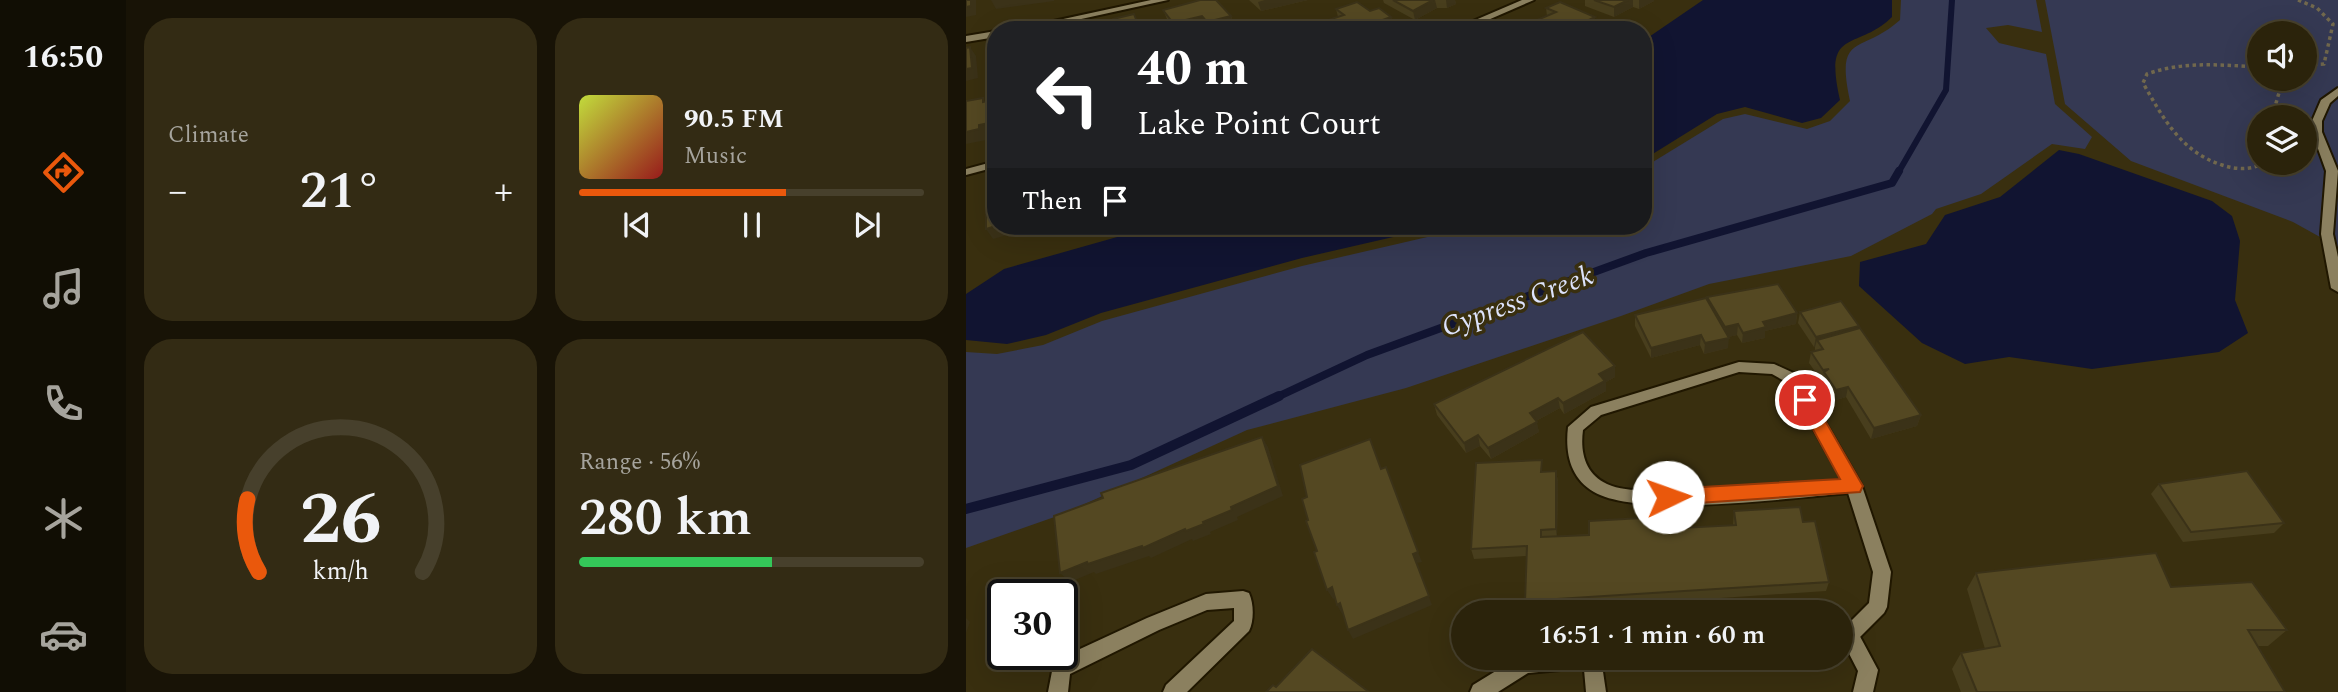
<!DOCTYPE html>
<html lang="en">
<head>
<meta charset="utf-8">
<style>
  :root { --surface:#2b230b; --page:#332b14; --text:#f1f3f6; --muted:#a6a49d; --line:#47402c; --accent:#ea580c }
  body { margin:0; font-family:Spectral,serif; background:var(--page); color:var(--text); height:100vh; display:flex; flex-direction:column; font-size:26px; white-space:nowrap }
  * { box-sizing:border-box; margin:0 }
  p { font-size:23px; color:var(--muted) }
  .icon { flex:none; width:38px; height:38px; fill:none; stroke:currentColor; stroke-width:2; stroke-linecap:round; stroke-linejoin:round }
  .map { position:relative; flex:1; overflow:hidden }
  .sheet { display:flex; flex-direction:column; gap:18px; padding:18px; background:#181306; width:840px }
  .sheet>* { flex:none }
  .top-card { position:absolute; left:21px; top:21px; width:665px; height:214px; border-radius:28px; box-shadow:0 7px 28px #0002,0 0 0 2px var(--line); background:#202124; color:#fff; overflow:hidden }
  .controls { position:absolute; left:1281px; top:21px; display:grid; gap:14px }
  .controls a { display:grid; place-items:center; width:70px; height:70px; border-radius:50%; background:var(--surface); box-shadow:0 7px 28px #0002,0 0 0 2px var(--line); font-size:35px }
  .speed { position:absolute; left:21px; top:579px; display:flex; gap:14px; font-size:35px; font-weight:700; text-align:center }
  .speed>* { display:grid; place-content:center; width:91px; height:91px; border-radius:50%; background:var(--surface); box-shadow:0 7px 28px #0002,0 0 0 2px var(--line); line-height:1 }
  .speed .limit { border:4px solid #111; border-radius:10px; background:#fff; color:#111 }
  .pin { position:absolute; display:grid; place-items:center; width:60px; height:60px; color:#fff; margin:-30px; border:4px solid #fff; border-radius:50%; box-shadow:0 2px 7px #0007 }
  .me { position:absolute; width:77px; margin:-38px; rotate:87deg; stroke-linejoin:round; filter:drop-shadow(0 0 5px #0008) }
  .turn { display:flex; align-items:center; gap:24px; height:147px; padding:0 35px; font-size:32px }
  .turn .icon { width:91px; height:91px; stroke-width:2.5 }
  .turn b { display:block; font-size:49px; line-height:60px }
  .then { display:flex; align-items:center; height:66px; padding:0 35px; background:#0003; gap:14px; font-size:26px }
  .big { font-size:52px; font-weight:600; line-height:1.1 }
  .sheet .tile { flex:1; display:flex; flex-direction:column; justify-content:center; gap:10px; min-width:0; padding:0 24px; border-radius:28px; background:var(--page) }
  .sheet .dial { align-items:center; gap:0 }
  .dial svg { height:182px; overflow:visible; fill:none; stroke:var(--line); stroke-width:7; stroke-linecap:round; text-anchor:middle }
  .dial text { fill:var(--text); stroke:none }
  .song { display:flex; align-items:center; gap:21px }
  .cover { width:84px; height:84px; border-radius:10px; background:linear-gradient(135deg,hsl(70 70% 55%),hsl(0 70% 35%)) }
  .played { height:7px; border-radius:4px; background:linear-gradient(90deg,var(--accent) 60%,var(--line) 60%) }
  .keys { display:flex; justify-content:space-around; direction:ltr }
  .heat { display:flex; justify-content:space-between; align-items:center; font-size:38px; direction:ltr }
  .charge { height:10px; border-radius:5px; background:linear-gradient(90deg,#34c759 56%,var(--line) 0) }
  .sheet .tiles { flex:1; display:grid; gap:18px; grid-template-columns:repeat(2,1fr) }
  .trip { position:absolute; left:485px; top:600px; width:402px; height:70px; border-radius:35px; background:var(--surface); box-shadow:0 7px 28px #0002,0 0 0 2px var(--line); font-weight:600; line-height:70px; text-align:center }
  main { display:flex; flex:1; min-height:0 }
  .tab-bar { display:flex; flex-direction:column; width:126px; justify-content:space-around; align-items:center; background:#110e04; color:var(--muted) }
  .tab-bar .icon { width:49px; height:49px }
  .tab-bar .active { color:var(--accent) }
  .tab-bar b { font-size:32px; color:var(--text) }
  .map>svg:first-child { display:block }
</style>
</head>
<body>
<main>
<nav class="tab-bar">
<b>16:50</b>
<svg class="icon active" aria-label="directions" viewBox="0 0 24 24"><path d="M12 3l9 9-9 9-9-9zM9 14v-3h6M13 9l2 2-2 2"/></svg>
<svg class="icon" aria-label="music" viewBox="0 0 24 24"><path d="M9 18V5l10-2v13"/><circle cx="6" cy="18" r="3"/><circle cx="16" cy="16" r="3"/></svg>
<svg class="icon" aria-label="phone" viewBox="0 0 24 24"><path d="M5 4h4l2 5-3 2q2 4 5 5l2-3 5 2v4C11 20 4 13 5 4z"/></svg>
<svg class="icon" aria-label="climate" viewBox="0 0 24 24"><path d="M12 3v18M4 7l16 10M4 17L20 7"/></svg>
<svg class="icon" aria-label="car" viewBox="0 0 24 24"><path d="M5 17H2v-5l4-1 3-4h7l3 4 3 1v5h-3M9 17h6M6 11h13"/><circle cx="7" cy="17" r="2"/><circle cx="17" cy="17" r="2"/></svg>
</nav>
<section class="sheet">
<div class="tiles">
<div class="tile"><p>Climate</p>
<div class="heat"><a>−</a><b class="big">21°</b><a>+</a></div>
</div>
<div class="tile">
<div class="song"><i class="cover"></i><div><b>90.5 FM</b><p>Music</p></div></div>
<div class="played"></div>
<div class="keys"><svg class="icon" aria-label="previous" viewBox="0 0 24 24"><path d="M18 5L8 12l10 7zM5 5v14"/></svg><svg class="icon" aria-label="pause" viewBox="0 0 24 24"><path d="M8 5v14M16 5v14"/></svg><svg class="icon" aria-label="next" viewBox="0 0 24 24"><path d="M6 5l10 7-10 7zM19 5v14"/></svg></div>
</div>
<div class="tile dial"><svg viewBox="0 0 100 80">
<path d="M14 69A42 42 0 1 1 86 69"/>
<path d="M14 69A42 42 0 0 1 9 37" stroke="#ea580c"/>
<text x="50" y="56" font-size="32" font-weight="700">26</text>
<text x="50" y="72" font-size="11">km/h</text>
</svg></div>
<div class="tile"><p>Range · 56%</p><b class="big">280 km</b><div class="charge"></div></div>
</div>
</section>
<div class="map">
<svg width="1372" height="692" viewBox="0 0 1372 692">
  <rect width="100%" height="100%" fill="#392f0f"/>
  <g fill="#353953" fill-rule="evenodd">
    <path d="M935 0H1070L1076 32 1042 25 1020 28 1033 43 1080 54 1089 104 1126 137 1119 149 1086 144 1015 194 970 209 966 214 885 256 743 284 655 316 440 388 281 430 97 514 0 548V352L31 354 77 345 136 321 336 266 509 226H677V168L757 119 779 114 841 129 864 121 884 101C869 31 895 55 934 20Z"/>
    <path d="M1079 0H1372V247L1327 222 1165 161 1099 104ZM1293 33H1339V79H1293ZM1293 117H1339V163H1293Z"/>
  </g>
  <g fill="#111431">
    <path d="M737 0H926V17C890 52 857 26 874 100L855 118 836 123 779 107 751 114 677 160V41Z"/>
    <path d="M1093 150 1113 154 1246 201 1266 216 1274 241 1269 300 1282 333 1253 352 1126 369 1043 357 999 364 956 343 893 286 894 262 960 244 979 215 1034 197Z"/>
    <path d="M190 226H475L336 258 135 313 80 335 41 344 0 340V294L38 269Z"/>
  </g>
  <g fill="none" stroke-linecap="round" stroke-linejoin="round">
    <path stroke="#111431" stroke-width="6" d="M932 173 980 90 986 0"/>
    <path stroke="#111431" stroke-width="8" d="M309 398 401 355 680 253 926 183 933 171"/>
    <path stroke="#111431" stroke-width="10" d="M0 509 165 465 313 396"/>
    <defs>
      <g id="lane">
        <path d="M883 626 890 629 912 670 907 692H887L892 671 875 638 876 629Z"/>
        <path d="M617 658H635L640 692H620Z"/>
      </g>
      <g id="street">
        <path d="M185 0H202L65 30H46Z"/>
        <path d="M556 0H568L499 30H486Z"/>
        <path d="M30 31V37L0 42V36Z"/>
        <path d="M1372 88V96L1364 103 1356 121V132L1372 171 1367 234 1372 257V292L1365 288 1355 234 1360 171 1346 132V121L1355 100Z"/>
        <path d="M30 161V167L0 175V169Z"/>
        <path d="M773 362 808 364 832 375 896 486 925 572 921 607 918 613 890 641 875 645V627H879L903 603 907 572 882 493C827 498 671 518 628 492 604 478 599 453 602 427L625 407ZM773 372 806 374 822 383 876 480C818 485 759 491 700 490 681 490 658 492 641 484 619 474 614 452 617 430L635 415Z"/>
        <path d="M277 591 283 593C288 604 288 621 283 631L221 692H197L200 685 268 621V608L241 610 193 630 104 674 102 692H82L88 661 181 618 240 594Z"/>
        <path d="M551 658H636L634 664 627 667 562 673 532 692H504L507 685Z"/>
      </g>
    </defs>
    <use href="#lane" stroke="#201700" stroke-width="4"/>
    <use href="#street" stroke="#201700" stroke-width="4"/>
    <g stroke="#71684d" stroke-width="3.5" stroke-dasharray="3.5 3.5" stroke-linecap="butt">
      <path d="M1332 0 1351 8 1367 24 1358 64 1339 65"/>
      <path d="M1293 67C1255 65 1217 61 1181 74L1177 83C1197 118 1215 152 1256 165 1271 170 1285 170 1299 163"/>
      <path d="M1306 117 1317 79"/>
    </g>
    <use href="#lane" fill="#8b805f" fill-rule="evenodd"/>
    <use href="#street" fill="#8b805f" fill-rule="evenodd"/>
  </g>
  <g fill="#483e1d">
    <path d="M283 0H342L295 11Z"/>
    <path d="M417 0H489L490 4 481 8H471L449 20 418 3Z"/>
    <path d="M619 0H688V1L673 9 667 7 648 17 619 6Z"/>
    <path d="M580 8 629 27 623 30H564V23L581 16Z"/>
    <path d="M370 9 404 11 425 17 427 26 418 30H355L353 23 372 17Z"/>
    <path d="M197 10 265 16 268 25 252 30H243L240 25 223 30H209L201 19Z"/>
    <path d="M741 297 831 313 830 324 799 331V338L776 343 771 335 762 337V348L738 354 734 345 685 358 669 326V315L741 300Z"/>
    <path d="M834 312 893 328 955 415 951 426 905 439 880 397 867 401 855 382 856 381 843 363 845 352 849 351V347H848L832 323Z"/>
    <path d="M649 366V377L640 382V391L598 414 594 408 570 421 573 432 525 459 514 446 500 453 471 415 468 404Z"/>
    <path d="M590 471 592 482 591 536 767 525 768 511 837 522 863 582 860 591 561 611 559 601 561 556 508 559 505 549 577 472Z"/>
    <path d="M1193 484 1318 523 1308 533 1217 542 1185 494Z"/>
    <path d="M1010 573 1205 587 1321 630 1302 646H1292L1319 692H995L986 669 995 653 1019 649 1001 589Z"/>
  </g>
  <g fill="#3b3218">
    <path d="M5 0H10V15L0 17V7Z"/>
    <path d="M25 0H88V1L30 9Z"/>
    <path d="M299 0H342L295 11 292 2Z"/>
    <path d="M467 0H469L471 8 449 20 447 11Z"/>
    <path d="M480 0H489L490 4 481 8Z"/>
    <path d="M662 0H667V7L648 17V7Z"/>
    <path d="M673 0H688V1L673 9Z"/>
    <path d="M236 16 240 25 223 30H210L207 23Z"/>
    <path d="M265 16 268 25 252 30H244L241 22Z"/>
    <path d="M425 17 427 26 418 30H401L400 26Z"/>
    <path d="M629 17V27L623 30H603Z"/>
    <path d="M397 24 398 30H386L385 28Z"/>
    <path d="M4 47 10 56 12 78 0 81V69Z"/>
    <path d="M28 122 30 123V133L20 135V140L0 144V132L13 125Z"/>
    <path d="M30 226H73L27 239 20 229Z"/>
    <path d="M831 313 830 324 799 331V338L776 343 777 333 797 322Z"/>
    <path d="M772 324 771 335 758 338 759 327Z"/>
    <path d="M893 326 891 337 851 340 849 347H848L850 337Z"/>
    <path d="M735 335 734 345 685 358V348Z"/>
    <path d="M763 338 762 348 738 354 739 343Z"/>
    <path d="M649 366V377L640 382V391L598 414 597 403 633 374Z"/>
    <path d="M882 387 880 397 867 401 870 390Z"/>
    <path d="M592 398 594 408 566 423 564 413Z"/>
    <path d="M955 415 951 426 905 439 908 428Z"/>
    <path d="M571 422 573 432 525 459 522 448Z"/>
    <path d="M512 435 514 446 500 453 498 443Z"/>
    <path d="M296 437 302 447 317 496 271 517 272 520 244 532 245 534 227 541 226 539 185 558 183 556 130 574 128 572 104 582 94 573 121 562 219 529 237 522 265 507Z"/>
    <path d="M590 471 592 482 591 539 590 529Z"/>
    <path d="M452 552 456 562 451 563 466 605 387 639 382 630 447 554Z"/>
    <path d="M366 587 371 597 367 599 361 590Z"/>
    <path d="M374 603 379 613 376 614 371 605Z"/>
    <path d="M0 618 4 622 0 633Z"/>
  </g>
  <g fill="#544822" stroke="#3b3218" stroke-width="2">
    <path d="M0 0H5V6L0 7Z"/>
    <path d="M234 0H250L265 16 241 22 236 16 207 23 197 10Z"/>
    <path d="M427 0H467L447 11Z"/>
    <path d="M628 0H662L648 7Z"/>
    <path d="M391 2 404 11 413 8 425 17 400 26 397 24 385 28 387 29 386 30H362L353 23 378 15 370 9Z"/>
    <path d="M594 2 629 17 603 30 592 29 590 30H578L564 23 590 12 580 8Z"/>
    <path d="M168 14 174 30H143L150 28 147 19Z"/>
    <path d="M4 47 6 68 0 69V48Z"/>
    <path d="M30 47V65L28 66 26 48Z"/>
    <path d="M17 98V102L30 99V123L28 124V122L13 125V129L0 132V101Z"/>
    <path d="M30 198V226L20 229V200Z"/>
    <path d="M812 284 831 313 797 322 800 327 777 333 772 324 759 327 741 297Z"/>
    <path d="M740 298 763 338 739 343 735 335 685 348 669 315Z"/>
    <path d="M875 301 893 326 850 337 834 312Z"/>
    <path d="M894 328 955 415 908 428 882 387 870 390 858 372 863 369 857 370 845 352 857 349 851 340Z"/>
    <path d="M617 332 649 366 633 374 639 381 597 403 592 398 564 413 571 422 522 448 512 435 498 443 468 404Z"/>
    <path d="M296 437 312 486 265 507 266 510 237 522 238 524 220 531 219 529 177 548 176 546 122 564 121 562 94 573 88 516 137 498 135 493Z"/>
    <path d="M404 439 415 469 420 467 452 552 447 554 463 596 382 630 374 603 371 605 366 587 361 590 348 552 351 551 340 521 342 520 336 499 341 497 334 465Z"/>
    <path d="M576 460 575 472 590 471V529L575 530V537L623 535V521L694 517 695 529 770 525 768 511 834 507 837 522 849 521 863 582 559 601 561 546 505 549 510 463Z"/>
    <path d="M1281 471 1318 523 1225 532 1193 484Z"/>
    <path d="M1190 553 1205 587 1286 582 1321 630H1282L1319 692H1011L995 653 1034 646 1010 573Z"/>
    <path d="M346 649 403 692H300L307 685 310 687Z"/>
  </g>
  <path fill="#ea580c" stroke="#983908" stroke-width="2" d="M839 394 845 396 894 481 897 486 894 492 702 505 695 502 692 497 695 491 702 489 874 479 831 400 833 396Z"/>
  <g text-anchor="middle" stroke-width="7" stroke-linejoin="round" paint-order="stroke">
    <g font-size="28" font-style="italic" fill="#dde3fc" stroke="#392f0f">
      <text transform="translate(551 300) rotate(-20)" y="10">Cypress Creek</text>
    </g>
  </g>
</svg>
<div class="controls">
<a><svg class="icon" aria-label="sound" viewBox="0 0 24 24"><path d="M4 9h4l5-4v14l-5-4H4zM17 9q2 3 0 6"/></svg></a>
<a><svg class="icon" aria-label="layers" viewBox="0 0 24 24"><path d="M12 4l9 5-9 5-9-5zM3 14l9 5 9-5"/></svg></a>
</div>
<div class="speed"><div class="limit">30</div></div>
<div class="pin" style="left:839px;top:400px;background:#d93025"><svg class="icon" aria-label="arrive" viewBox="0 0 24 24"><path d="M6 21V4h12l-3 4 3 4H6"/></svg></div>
<svg class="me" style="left:702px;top:497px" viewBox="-20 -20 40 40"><circle r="19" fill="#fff"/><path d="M0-13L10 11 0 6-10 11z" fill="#ea580c"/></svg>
<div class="trip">16:51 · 1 min · 60 m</div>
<div class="top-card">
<div class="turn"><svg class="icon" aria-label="left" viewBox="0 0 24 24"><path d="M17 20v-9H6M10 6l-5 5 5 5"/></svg><div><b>40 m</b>Lake Point Court</div></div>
<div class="then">Then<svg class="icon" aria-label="arrive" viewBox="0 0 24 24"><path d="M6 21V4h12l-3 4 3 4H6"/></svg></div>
</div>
</div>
</main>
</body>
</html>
